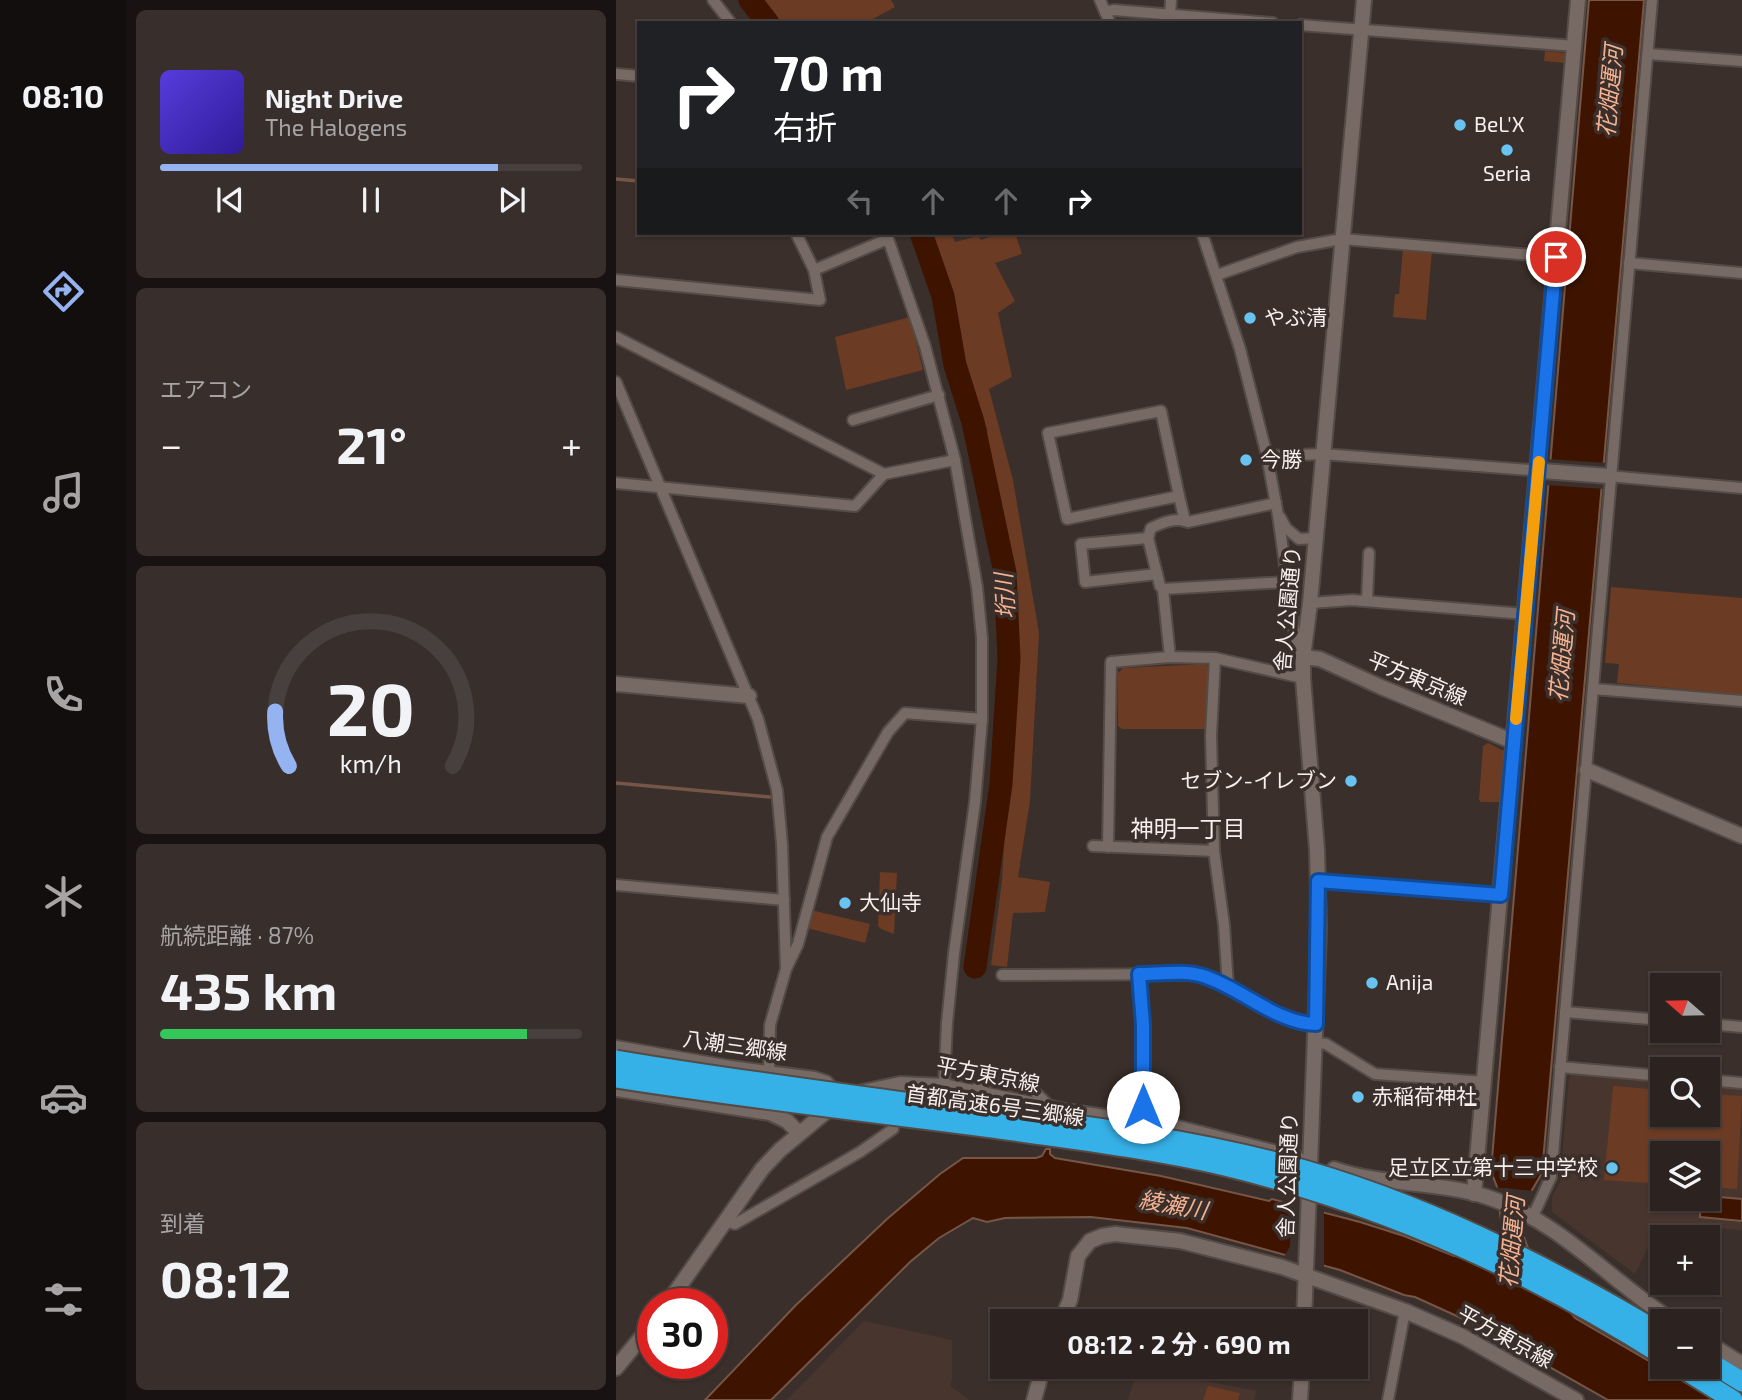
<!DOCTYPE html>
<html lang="ja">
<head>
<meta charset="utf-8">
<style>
  :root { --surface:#2c2320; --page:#382f2d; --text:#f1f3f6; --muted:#a6a4a5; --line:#48403e; --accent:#95b2f1 }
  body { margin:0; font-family:"Exo 2","Noto Sans JP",sans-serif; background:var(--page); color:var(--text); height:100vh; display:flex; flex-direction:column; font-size:26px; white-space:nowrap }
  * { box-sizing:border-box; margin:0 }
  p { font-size:23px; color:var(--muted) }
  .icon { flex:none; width:38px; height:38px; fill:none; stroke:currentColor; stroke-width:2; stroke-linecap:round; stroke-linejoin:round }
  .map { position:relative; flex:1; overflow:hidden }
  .side { display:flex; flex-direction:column; gap:10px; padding:10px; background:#181312; width:490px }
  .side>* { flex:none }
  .top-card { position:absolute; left:21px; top:21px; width:665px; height:214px; border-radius:0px; box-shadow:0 2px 5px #0004,0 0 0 2px var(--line); background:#202124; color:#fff; overflow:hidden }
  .needle { width:46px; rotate:290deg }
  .fabs { position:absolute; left:1034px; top:973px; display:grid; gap:14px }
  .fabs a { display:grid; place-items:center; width:70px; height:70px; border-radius:0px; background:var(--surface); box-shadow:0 2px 5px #0004,0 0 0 2px var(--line); font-size:35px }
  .speed { position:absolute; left:21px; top:1288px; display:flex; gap:14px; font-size:35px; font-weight:700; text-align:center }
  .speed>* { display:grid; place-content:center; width:91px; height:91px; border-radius:50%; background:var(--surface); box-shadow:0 2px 5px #0004,0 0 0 2px var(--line); line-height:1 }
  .speed .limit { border:10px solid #d22; background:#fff; color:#111 }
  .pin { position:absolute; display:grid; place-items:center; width:60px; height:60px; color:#fff; margin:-30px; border:4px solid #fff; border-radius:50%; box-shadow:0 2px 7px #0007 }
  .me { position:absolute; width:77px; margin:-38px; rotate:0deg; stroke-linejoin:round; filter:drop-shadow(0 0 5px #0008) }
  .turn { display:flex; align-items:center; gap:24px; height:147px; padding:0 21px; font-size:32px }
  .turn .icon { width:91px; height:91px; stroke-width:2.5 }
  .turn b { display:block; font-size:49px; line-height:60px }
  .lanes { display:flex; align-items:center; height:66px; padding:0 21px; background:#0003; justify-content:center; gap:35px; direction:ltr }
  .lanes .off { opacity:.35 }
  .big { font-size:52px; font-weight:700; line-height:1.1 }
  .side .card { flex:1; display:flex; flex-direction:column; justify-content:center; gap:10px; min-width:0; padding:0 24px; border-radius:10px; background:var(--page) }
  .side .dial { align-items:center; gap:0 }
  .dial svg { height:182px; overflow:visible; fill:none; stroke:var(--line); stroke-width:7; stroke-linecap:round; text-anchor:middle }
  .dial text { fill:var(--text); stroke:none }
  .song { display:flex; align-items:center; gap:21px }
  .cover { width:84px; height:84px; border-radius:10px; background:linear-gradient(135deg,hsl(250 70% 55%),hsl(250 70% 35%)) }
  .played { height:7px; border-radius:4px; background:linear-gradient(90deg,var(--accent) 80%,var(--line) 80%) }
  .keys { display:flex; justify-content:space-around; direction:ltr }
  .heat { display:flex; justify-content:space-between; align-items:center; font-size:38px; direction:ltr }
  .charge { height:10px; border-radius:5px; background:linear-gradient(90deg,#34c759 87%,var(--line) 0) }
  .trip { position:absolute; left:374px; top:1309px; width:378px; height:70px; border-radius:0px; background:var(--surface); box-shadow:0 2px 5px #0004,0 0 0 2px var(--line); font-weight:700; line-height:70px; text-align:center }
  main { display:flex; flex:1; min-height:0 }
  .menu { display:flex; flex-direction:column; width:126px; justify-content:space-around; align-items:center; background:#120e0d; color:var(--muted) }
  .menu .icon { width:49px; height:49px }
  .menu .selected { color:var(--accent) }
  .menu b { font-size:32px; color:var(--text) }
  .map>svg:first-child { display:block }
</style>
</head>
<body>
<main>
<nav class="menu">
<b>08:10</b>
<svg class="icon selected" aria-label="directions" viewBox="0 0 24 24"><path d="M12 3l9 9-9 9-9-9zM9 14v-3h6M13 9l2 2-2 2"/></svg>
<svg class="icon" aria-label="music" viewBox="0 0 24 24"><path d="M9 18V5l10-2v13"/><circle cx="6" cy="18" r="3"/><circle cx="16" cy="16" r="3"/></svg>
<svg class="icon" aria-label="phone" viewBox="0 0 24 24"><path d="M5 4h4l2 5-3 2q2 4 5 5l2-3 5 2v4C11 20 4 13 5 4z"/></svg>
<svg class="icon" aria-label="climate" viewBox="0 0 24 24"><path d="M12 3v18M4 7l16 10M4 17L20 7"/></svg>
<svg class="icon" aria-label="car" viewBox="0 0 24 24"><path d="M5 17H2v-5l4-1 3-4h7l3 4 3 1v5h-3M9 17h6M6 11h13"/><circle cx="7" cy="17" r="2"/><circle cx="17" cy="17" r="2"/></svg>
<svg class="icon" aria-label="filters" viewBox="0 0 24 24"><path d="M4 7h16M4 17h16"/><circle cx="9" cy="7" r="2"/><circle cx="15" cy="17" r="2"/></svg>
</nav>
<section class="side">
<div class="card">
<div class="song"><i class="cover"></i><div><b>Night Drive</b><p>The Halogens</p></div></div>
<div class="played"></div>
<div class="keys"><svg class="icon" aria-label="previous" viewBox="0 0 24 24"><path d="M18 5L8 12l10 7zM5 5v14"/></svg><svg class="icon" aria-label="pause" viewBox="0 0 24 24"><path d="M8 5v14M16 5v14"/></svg><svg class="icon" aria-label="next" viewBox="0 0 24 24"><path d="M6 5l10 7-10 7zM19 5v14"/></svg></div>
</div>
<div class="card"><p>エアコン</p>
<div class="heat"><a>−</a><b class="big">21°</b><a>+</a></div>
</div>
<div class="card dial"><svg viewBox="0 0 100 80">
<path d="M14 69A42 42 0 1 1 86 69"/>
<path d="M14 69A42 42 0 0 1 8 45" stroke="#95b2f1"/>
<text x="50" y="56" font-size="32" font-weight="700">20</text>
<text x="50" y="72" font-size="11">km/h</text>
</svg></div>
<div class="card"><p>航続距離 · 87%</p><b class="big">435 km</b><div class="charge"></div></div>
<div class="card"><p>到着</p><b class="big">08:12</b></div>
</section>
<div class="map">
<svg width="1126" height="1400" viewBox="0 0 1126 1400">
  <rect width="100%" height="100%" fill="#3a2f2a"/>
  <g fill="#48362e" fill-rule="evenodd">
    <path d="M957 1073 1046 1081V1115H1092V1086L1126 1089V1230L1044 1223 1019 1274 936 1212V1197L944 1182 953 1076ZM1046 1153H1092V1199H1046Z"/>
    <path d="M248 1321 336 1340V1380L334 1386 354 1400H171Z"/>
    <path d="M521 1368 641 1391 638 1400H512Z"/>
  </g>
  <g fill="#6c3b24">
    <path d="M147 0H275L279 7 257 19 259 23H164Z"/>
    <path d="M929 51 949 53 948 63 928 61Z"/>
    <path d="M316 233H335L339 242 362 236 365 240 376 236 377 233H399L406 254 379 263 399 301 382 313 396 377 373 389 397 480 423 633 414 801 402 877 434 882 429 912 397 913 391 967 375 965 386 881 397 684 396 598 388 541 372 454 371 428 357 407Z"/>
    <path d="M787 248 816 250 810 320 777 317 779 294H783Z"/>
    <path d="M294 317 307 370 230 390 219 337Z"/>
    <path d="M995 587 1126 598V695L1001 683 1003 664 989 663Z"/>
    <path d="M589 664 593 667 592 726 588 729H506L502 726V673L507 668Z"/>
    <path d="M872 743 888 751 884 802H865L863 800 867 746Z"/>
    <path d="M264 872 281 873 278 934 265 929 262 926Z"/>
    <path d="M195 910 254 924 249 943 191 928Z"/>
    <path d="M997 1086 1046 1090V1115H1092V1094L1126 1096 1121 1189 1092 1187V1153H1046V1184L988 1180Z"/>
    <path d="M592 1386 624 1393 622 1400H587Z"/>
  </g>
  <g fill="#3e1400" stroke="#765647" stroke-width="2">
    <path d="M973 0H1028L926 1173 916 1190 911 1222 885 1221 881 1187 875 1171Z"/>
    <path d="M430 1149H434V1154L439 1158 545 1176 653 1201 656 1199 744 1222 788 1236 838 1256H847L871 1245 885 1235 908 1237 919 1268 959 1318 1100 1400H992L854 1322 799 1297 788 1295 724 1270 571 1228 475 1217 389 1218 371 1222 357 1218 323 1238 294 1262 155 1400H89L180 1305 271 1219 324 1174 347 1158H420L426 1156Z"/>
    <path d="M1092 1196 1126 1199V1221L1084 1217 1085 1199H1092Z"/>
  </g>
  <g fill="#3a2f2a">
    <path d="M931 459 991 463 989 489 929 485Z"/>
    <path d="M878 1187 918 1191 911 1221 880 1209Z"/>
    <path d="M676 1200 708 1207V1270L667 1259 674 1246Z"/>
  </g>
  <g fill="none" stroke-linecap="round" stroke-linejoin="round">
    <g stroke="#765647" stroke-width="3.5">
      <path d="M0 179 23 181"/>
      <path d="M0 783 154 797"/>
    </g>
    <path stroke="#3e1400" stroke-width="12" d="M895 1252 899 1207"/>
    <g stroke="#3e1400" stroke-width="23">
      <path d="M134 0 152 23"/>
      <path d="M305 233 327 296 339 365 357 422 389 573 393 658 385 784 359 967"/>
    </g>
    <defs>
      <g id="street">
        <path d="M97 0 115 23"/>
        <path d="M484 0 494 23"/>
        <path d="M489 12 498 10 657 23"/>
        <path d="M554 14 555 0"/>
        <path d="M684 25 959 46"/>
        <path d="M1032 54 1126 61"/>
        <path d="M0 74 23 76"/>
        <path d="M270 233 309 346 339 460 361 587 366 638V719L359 802 338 953 331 1023 328 1086"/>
        <path d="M586 233 624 349 651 456 662 515 679 637 687 657"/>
        <path d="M1013 263 1126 273"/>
        <path d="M198 270 272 239"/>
        <path d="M601 275 681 247 726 239 940 257"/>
        <path d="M0 280 204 300 198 270 180 233"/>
        <path d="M0 337 268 474 339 460"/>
        <path d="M0 382 142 719 161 790 166 844 170 969"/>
        <path d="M237 420 323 395"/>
        <path d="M651 456 707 454 927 471"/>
        <path d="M992 476 1126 488"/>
        <path d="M0 483 239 506 268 474"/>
        <path d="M563 496 545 411 432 433 451 519 563 496 569 521 572 522 660 503"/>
        <path d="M664 517 670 528 683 539 699 538"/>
        <path d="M532 538 465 544 469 582 541 574"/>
        <path d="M547 589 671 582"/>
        <path d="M751 601 753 553"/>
        <path d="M694 603 736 600 909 614"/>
        <path d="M554 657 547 589 544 586 532 538 535 528C546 523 557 518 569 521"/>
        <path d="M978 689 1126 701"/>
        <path d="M477 846 598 851"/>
        <path d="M492 847 495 662 554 657 599 658"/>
        <path d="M702 881 885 895"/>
        <path d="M0 885 168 900"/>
        <path d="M523 974 527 1025 528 1122"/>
        <path d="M386 975 584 974C619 987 664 1024 700 1024"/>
        <path d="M612 987 608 925 598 851 595 736 599 658 687 678"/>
        <path d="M949 1012 1046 1020"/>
        <path d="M1092 1024 1126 1027"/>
        <path d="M700 1043 710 1044 718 1049 759 1074 869 1082"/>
        <path d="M944 1067 1046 1076"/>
        <path d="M153 1073 154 1025 170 969 182 944 211 837 272 732 289 713 366 719"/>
        <path d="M1092 1080 1126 1083"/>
        <path d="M357 1091C363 1087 370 1081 377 1079 400 1071 421 1093 435 1108"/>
        <path d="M917 1216 935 1177 1036 0"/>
        <path d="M109 1221 119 1224 244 1152 277 1129 280 1111"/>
        <path d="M772 1400 789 1311"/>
      </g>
      <g id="secondary">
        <path d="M927 471 992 476"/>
        <path d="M687 657 704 659 765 687 898 742"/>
        <path d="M0 684 133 696"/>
        <path d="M971 770 1126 836"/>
        <path d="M0 1048 114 1068 198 1079 210 1083 218 1093"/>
        <path d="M0 1089 154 1113 171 1121 183 1133"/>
        <path d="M242 1093 284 1084 328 1086 449 1111 562 1128 681 1158"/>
        <path d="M718 1169C767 1186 821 1181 871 1197 944 1221 993 1280 1057 1321"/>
        <path d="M858 1194 962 0"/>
        <path d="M51 1304 146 1169 164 1150 218 1105"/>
        <path d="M445 1321 454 1300 462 1256 474 1241 486 1236 499 1234 564 1241 666 1267 789 1311 846 1336 960 1400"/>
        <path d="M688 1321 703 930 701 850 687 678V657L694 603 748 0"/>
        <path d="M1092 1343 1126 1364"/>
        <path d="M0 1368 37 1323"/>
        <path d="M418 1400 427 1367"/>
        <path d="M684 1400 686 1367"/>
      </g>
      <g id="highway">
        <path d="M1092 1361 1126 1382"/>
        <path d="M1064 1367 1117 1400"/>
      </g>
    </defs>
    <use href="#street" stroke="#544b46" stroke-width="14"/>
    <use href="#secondary" stroke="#544b46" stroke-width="18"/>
    <use href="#highway" stroke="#544b46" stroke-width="23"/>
    <use href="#street" stroke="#776a64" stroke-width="10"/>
    <use href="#secondary" stroke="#776a64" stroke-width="14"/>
    <use href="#highway" stroke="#36b1e8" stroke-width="19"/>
    <defs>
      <g id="highway-bridge">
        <path d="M0 1060C123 1081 246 1096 370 1113 469 1126 570 1138 667 1164 802 1200 927 1263 1046 1334"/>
        <path d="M0 1078C132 1099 265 1113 398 1131 468 1141 540 1150 609 1166 765 1204 912 1270 1046 1355"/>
      </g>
    </defs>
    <use href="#highway-bridge" stroke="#544b46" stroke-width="23" stroke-linecap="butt"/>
    <use href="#highway-bridge" stroke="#36b1e8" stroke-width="19"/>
  </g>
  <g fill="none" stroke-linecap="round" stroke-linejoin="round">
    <defs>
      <path id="route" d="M527 1107V1025L523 974C542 974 569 970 587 976 624 987 661 1024 700 1024L702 881 885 895 940 257"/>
    </defs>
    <use href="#route" stroke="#114b97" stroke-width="18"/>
    <use href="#route" stroke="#1a73e8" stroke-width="12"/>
    <path stroke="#f59e0b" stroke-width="12" d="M900 719 923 462"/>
  </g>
  <g fill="#69c3f1" stroke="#3a2f2a" stroke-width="2.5">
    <circle cx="844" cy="125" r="7"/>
    <circle cx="891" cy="150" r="7"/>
    <circle cx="634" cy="318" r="7"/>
    <circle cx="630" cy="460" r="7"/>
    <circle cx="735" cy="781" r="7"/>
    <circle cx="229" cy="903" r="7"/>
    <circle cx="756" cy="983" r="7"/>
    <circle cx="742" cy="1097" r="7"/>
    <circle cx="996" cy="1168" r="7"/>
  </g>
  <g text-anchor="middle" stroke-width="7" stroke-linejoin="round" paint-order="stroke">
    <g font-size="21" fill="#f7efec" stroke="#3a2f2a" text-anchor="start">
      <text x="858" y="132">BeL'X</text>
      <text x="891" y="181" text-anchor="middle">Seria</text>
      <text x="648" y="325">やぶ清</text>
      <text x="644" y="467">今勝</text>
      <text x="721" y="788" text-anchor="end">セブン-イレブン</text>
      <text x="243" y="910">大仙寺</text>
      <text x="770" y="990">Anija</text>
      <text x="756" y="1104">赤稲荷神社</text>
      <text x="982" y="1175" text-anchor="end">足立区立第十三中学校</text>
    </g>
    <g font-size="21" fill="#f7efec" stroke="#3a2f2a">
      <text transform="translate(672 609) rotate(-85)" y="7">舎人公園通り</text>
      <text transform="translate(801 679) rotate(23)" y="7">平方東京線</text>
      <text transform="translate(119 1046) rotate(8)" y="7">八潮三郷線</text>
      <text transform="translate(372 1075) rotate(11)" y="7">平方東京線</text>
      <text transform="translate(379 1106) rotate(8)" y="7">首都高速6号三郷線</text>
      <text transform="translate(672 1175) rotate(-88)" y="7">舎人公園通り</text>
      <text transform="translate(889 1337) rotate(29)" y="7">平方東京線</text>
    </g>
    <g font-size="23" font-style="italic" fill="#f5b292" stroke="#3a2f2a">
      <text transform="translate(994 91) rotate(-85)" y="8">花畑運河</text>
      <text transform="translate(389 596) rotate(-94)" y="8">垳川</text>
      <text transform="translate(946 656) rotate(-85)" y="8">花畑運河</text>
      <text transform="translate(557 1205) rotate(10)" y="8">綾瀬川</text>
      <text transform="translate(896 1242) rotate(-85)" y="8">花畑運河</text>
    </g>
    <g font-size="23" fill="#f7efec" stroke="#3a2f2a">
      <text x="572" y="837">神明一丁目</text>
    </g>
  </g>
</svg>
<div class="fabs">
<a><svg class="needle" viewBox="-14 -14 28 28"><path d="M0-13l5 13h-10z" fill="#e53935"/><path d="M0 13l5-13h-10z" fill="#a6a4a5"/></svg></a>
<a><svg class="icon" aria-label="search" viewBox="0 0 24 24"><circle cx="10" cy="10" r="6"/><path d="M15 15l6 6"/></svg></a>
<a><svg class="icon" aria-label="layers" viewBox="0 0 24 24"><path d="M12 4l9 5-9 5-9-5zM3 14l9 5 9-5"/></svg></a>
<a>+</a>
<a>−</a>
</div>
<div class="speed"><div class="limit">30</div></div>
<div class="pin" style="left:940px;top:257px;background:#d93025"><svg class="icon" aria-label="arrive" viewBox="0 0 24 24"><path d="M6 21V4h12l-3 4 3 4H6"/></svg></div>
<svg class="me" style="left:527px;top:1107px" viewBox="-20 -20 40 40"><circle r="19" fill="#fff"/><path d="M0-13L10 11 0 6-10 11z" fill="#1a73e8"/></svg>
<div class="trip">08:12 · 2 分 · 690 m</div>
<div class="top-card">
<div class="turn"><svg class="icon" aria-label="right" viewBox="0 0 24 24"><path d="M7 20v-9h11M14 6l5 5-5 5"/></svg><div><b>70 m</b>右折</div></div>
<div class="lanes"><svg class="icon off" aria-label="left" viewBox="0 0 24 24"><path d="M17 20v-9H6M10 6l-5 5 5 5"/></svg><svg class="icon off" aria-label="ahead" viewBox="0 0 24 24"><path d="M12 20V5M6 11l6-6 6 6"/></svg><svg class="icon off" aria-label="ahead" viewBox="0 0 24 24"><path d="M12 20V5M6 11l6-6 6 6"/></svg><svg class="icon" aria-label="right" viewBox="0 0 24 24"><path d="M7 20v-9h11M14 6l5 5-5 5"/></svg></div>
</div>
</div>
</main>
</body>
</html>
